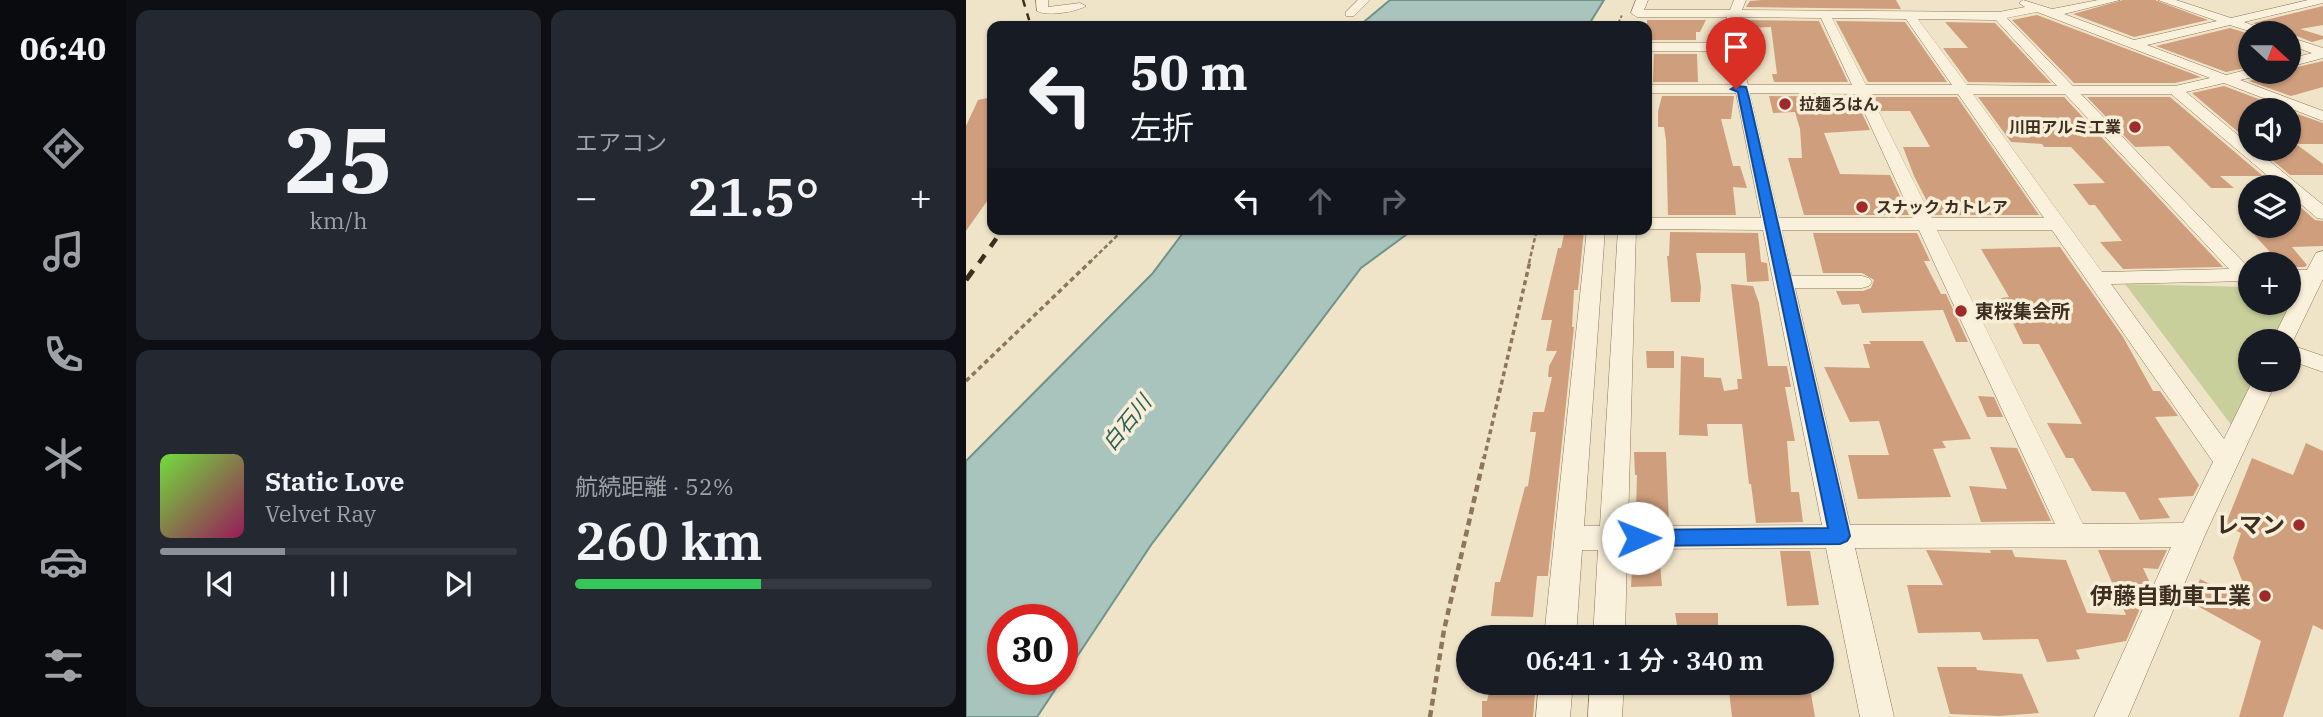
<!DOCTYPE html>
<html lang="ja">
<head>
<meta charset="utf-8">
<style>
  :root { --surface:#171b24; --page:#242831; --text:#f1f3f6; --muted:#9ea1a6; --line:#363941; --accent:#8c9099 }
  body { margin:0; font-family:"IBM Plex Serif","Noto Sans JP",serif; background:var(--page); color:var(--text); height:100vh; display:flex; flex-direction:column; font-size:26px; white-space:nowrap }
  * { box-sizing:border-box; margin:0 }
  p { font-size:23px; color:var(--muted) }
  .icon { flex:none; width:38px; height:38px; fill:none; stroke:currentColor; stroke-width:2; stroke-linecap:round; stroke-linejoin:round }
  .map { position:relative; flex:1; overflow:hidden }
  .side { display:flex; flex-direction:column; gap:10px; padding:10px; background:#0d0f14; width:840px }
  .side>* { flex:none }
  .guide { position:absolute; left:21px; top:21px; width:665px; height:214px; border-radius:14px; box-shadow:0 2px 5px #0004; background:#171b24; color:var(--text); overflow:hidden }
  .needle { width:46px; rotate:111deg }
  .buttons { position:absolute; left:1272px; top:21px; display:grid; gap:14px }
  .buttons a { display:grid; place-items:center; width:63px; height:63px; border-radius:50%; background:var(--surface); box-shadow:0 2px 5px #0004; font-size:35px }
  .speed { position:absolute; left:21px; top:604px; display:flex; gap:14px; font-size:35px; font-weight:700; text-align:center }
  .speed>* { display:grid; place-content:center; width:91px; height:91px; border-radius:50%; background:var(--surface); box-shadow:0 2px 5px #0004; line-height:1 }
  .speed .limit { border:10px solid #d22; background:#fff; color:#111 }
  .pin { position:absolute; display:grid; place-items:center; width:60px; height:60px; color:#fff; margin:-72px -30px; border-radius:50% 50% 50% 0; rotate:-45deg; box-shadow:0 0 7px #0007 }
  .pin .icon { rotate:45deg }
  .me { position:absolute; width:77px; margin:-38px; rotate:89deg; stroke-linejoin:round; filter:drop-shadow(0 0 5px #0008) }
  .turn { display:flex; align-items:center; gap:24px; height:147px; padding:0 28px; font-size:32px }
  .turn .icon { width:91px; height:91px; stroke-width:2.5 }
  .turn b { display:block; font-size:49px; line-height:60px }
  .lanes { display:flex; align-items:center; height:66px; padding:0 28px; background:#0003; justify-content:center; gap:35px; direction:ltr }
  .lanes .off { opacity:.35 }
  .big { font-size:52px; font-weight:600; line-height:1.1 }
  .side .tile { flex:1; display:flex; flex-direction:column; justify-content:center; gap:10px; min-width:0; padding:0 24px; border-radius:14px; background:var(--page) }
  .side .dial { align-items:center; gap:0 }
  .dial b { font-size:91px; line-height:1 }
  .song { display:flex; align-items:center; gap:21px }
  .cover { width:84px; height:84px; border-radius:10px; background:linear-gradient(135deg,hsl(100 70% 55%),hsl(330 70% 35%)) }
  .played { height:7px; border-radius:4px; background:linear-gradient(90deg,var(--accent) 35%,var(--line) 35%) }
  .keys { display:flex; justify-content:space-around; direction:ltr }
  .heat { display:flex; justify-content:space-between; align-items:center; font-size:38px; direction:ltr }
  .charge { height:10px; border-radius:5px; background:linear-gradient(90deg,#34c759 52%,var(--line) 0) }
  .side .tiles { flex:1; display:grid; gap:10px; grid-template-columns:repeat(2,1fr) }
  .trip { position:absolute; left:490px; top:625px; width:378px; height:70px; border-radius:35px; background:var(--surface); box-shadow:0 2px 5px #0004; font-weight:600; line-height:70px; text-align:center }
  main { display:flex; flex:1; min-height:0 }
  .tab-bar { display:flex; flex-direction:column; width:126px; justify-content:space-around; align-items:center; background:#090b0e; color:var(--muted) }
  .tab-bar .icon { width:49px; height:49px }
  .tab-bar .current { color:var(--accent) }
  .tab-bar b { font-size:32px; color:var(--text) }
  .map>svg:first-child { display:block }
</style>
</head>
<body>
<main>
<nav class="tab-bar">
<b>06:40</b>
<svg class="icon current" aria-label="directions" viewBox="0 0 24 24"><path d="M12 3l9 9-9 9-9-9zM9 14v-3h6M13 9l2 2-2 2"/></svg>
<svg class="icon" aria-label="music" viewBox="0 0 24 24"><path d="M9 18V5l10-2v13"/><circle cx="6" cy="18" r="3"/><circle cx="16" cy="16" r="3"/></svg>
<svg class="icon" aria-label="phone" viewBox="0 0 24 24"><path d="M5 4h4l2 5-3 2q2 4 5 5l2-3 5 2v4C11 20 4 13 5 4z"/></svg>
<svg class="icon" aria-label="climate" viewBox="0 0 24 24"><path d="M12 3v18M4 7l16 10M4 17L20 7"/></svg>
<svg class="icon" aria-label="car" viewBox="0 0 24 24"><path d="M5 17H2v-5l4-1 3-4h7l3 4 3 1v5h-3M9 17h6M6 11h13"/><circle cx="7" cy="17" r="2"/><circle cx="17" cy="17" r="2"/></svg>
<svg class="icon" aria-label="filters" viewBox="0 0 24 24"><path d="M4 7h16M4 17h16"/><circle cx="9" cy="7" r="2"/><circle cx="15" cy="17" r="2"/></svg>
</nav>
<section class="side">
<div class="tiles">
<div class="tile dial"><b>25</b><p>km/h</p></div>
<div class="tile"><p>エアコン</p>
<div class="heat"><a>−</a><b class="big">21.5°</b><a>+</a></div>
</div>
<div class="tile">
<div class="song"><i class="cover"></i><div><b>Static Love</b><p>Velvet Ray</p></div></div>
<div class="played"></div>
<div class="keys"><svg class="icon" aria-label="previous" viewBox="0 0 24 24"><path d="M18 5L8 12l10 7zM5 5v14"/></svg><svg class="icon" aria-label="pause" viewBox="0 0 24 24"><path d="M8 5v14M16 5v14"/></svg><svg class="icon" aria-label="next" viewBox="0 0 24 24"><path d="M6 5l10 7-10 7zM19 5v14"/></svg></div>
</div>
<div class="tile"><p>航続距離 · 52%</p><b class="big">260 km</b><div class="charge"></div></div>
</div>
</section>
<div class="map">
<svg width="1357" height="717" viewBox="0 0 1357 717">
  <rect width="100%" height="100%" fill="#f0e4c8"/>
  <path fill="#c9cf9b" d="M1159 284 1284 287V303H1317L1327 312 1312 341H1284V380H1293L1269 430Z"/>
  <g fill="#a9c4bc" stroke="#6f938a" stroke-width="2" fill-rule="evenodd">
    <path d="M424 0H638L622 26H393Z"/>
    <path d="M220 229H448L395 268 185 545 71 717H0V461L186 274ZM37 620H96V679H37Z"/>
  </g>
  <g fill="#cf9f7d">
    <path d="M796 0H930L935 9 780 7 784 1Z"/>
    <path d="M1157 0H1189L1242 20 1168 37 1107 14Z"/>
    <path d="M1357 6V25L1334 29 1357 36V39L1346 42 1323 33H1310L1287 23Z"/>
    <path d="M1071 15 1235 77 1209 83H1108L1046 20Z"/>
    <path d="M681 20H740L734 32H730V40H681Z"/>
    <path d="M778 20 853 21 882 82H808L806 74H811L805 27 780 28Z"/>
    <path d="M870 21 939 22 981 82H902Z"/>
    <path d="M979 22 1029 23 1085 83 1002 82 977 48H1002Z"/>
    <path d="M1264 28 1284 34V67L1260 72 1190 46Z"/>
    <path d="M688 54H731L732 82H687Z"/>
    <path d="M1357 61V87L1325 96 1283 81 1297 78 1300 72H1323V69Z"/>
    <path d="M1258 86 1322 110H1284V142L1226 93Z"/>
    <path d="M696 96H768L765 119H755L767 166H774L781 188 767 187 770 215H702L700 140 698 127H692V111Z"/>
    <path d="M803 96 888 97 904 130 858 133 874 174 924 175 943 215H838L822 158H836L834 129 829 112 807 113Z"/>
    <path d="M26 97V194L0 231V126L12 100Z"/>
    <path d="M908 97H991L1073 215H968L948 176 937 147H964L944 111H915Z"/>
    <path d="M1012 97H1098L1257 267 1157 269 1134 242 1156 241 1129 205H1123L1107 184 1139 183 1105 147H1078L1076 144 1045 142Z"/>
    <path d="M1121 97H1204L1297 176H1254L1268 188H1245L1203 146 1169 147Z"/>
    <path d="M1323 111 1357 123V144H1330L1357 164V175H1324L1293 149H1323Z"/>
    <path d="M1323 197 1349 220 1357 221V246L1326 247 1341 265 1339 267H1323V264H1315L1281 227 1323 226Z"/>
    <path d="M599 230H618L612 290H608L606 327H608L582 576H571L567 617 525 616 529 582H534L559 487 562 486 570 432H564L567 412H578L586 377H582L583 366 591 351H580L586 320H575L592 248H595Z"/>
    <path d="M704 232 792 233 795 262 801 263 803 281 781 282 779 253H730L735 287 734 302H705L701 256H703Z"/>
    <path d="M847 233H951L964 261H958L975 294H980L1002 342H990L977 310 896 313 893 304 876 305 870 291H897L905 288 908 280 896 273H857Z"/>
    <path d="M1094 247 1157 337 1187 391H1194L1212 416 1189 417 1233 485 1227 496 1192 498 1204 518 1174 520 1159 492 1126 491 1107 458H1100L1081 423 1116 424 1073 344H1057L1035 298 1043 297 1015 249Z"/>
    <path d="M765 284 787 286 793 303 802 366H821L825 387H819L829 441H821L825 492H833L837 522 790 523 785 484H783L776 424H741L742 436 713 435 715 356 738 358V377L755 378 758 391 772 389 771 379H776Z"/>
    <path d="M903 341H957L1005 439 976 441 980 448 967 449 985 497 892 499 882 455H923L913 421 884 422 858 367 904 368 897 344H905Z"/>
    <path d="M680 351H708V368H681Z"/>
    <path d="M1012 396 1028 397 1037 417H1021Z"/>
    <path d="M1340 443 1357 451V630L1347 625 1317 717H1273L1295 641 1226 603 1234 579 1286 605 1267 558 1275 533 1259 526 1286 458 1327 475Z"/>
    <path d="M1024 447 1051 448 1085 521 1015 522 1003 486 1041 489Z"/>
    <path d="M668 452H700L703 523H685L686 510H670L671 475H669Z"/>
    <path d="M960 550 1025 553 1024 550H1046L1049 557 1100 560 1121 613 1160 615 1132 550H1201L1192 569 1177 568 1185 585 1182 591H1173V611L1160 641 1110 650 1114 659 1081 662 1072 639 1017 640 1014 632 952 633 941 585H977Z"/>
    <path d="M693 551 696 586 665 587 667 552Z"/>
    <path d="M814 551H844L853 605 821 606Z"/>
    <path d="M709 613H752V637H713Z"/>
    <path d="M971 667H1010L1011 670 1056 674 1073 713 1033 716 984 714Z"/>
    <path d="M525 682H570L567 717H516V701H521Z"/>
    <path d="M762 682H843L849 717H766Z"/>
  </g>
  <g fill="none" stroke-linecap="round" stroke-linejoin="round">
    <defs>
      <g id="minor">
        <path d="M70 0H82V7L114 3 120 6C110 12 81 17 71 11Z"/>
        <path d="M392 0H404L388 16H380V12Z"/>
        <path d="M670 0H682L678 10H764L768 0H780L776 10 1033 12 1059 7 1053 3 1057 0 1086 9 1132 0H1154L1098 14 1168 40 1251 21 1192 0H1210L1265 18 1342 0H1357V3L1278 22 1307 33H1289L1264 25 1181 45 1260 75 1284 69V72H1298L1296 75 1274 80 1357 111V121L1258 83 1220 92 1284 145V149H1289L1357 205V219L1351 218 1323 194V187H1315L1205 94H1115L1284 269V281L1145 284 1258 439 1287 380H1311L1239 535 1162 717H1128L1205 547 889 548 928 717H894L860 548 661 549 659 637H627L632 550H616L610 637H578L621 229H639L618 526H634L652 229H670L662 526 856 525 797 230 680 229 681 218H795L770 93H681V85H768L761 51H681V43H761V17H671L665 13ZM1071 12 1244 78 1209 86H1107L1041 18ZM773 17 855 18 886 85H782L773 47ZM866 18 940 19 986 85H900ZM952 19 1030 20 1091 86 1001 85ZM784 93 890 94 947 218H813ZM904 94H992L1078 218H966ZM1007 94H1099L1263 269 1136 272ZM816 230H953L1089 524 884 525 829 288H896L903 286 906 282 903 278 896 276H826ZM971 230H1086L1247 462 1217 523 1117 524Z"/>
        <path d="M1323 37 1357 48V58L1323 67V59L1346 53 1323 45Z"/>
        <path d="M1357 251V279L1325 345 1357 356V372L1323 360V341H1306L1335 282H1323V270H1341L1350 253Z"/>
        <path d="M573 682H607L604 717H570Z"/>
        <path d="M624 682H658L656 717H622Z"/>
      </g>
    </defs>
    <use href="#minor" stroke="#8d765c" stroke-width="1"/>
    <path stroke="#8d765c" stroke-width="2" stroke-dasharray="2.5 2" stroke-linecap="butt" d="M651 26 656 15"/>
    <g stroke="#8d765c" stroke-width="2.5" stroke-dasharray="4.5 2.5" stroke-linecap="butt">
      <path d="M123 263 158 229"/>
      <path d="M563 263 571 229"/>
    </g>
    <g stroke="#8d765c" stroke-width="3.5" stroke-dasharray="5 3.5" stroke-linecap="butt">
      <path d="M0 381 125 261"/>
      <path d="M518 459 564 261"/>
    </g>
    <path stroke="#8d765c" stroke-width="4.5" stroke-dasharray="7 4.5" stroke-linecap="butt" d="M464 717 478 630 518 457"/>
    <use href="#minor" fill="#faf1dc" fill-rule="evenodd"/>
    <path stroke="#3d2e20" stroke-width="2.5" stroke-dasharray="7 7" stroke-linecap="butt" d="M57 0 65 26"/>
    <path stroke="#3d2e20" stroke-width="4.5" stroke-dasharray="10 10" stroke-linecap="butt" d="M13 263 37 229"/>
    <path stroke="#3d2e20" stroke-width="5" stroke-dasharray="12 12" stroke-linecap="butt" d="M0 280 14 261"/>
  </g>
  <path fill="#1a73e8" stroke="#114b97" stroke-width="2" d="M770 86 780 87 783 98 884 536 881 541 874 544 672 546 665 544 662 538 665 532 672 530 862 528 773 98 772 92 765 89Z"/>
  <g fill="#9e2a2b" stroke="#f7eed8" stroke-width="2.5">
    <circle cx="819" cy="104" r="7"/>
    <circle cx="1169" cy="127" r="7"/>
    <circle cx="896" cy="207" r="7"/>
    <circle cx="995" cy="311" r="7"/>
    <circle cx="1333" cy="525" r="7"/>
    <circle cx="1299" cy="596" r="7"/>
  </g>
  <g text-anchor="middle" stroke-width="7" stroke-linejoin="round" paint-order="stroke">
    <g font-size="16" font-weight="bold" fill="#3d2e20" stroke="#f7eed8" text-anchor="start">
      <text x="833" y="110">拉麺ろはん</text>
      <text x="1155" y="133" text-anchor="end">川田アルミ工業</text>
      <text x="910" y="213">スナック カトレア</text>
    </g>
    <g font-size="19" font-weight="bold" fill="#3d2e20" stroke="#f7eed8" text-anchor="start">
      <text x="1009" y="318">東桜集会所</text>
    </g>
    <g font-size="21" font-style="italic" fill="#2f5d5a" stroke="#f7eed8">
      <text transform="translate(161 423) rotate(-51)" y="7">白石川</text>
    </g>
    <g font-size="23" font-weight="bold" fill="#3d2e20" stroke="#f7eed8" text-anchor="end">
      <text x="1319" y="533">レマン</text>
      <text x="1285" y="604">伊藤自動車工業</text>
    </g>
  </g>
</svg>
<div class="buttons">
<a><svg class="needle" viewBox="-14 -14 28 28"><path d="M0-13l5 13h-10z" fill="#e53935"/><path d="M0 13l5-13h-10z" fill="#9ea1a6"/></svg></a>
<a><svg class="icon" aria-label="sound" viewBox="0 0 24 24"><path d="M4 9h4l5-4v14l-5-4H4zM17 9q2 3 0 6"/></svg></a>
<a><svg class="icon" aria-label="layers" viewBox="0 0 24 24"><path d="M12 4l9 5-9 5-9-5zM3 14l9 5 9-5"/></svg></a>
<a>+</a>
<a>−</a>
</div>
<div class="speed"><div class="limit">30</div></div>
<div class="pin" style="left:770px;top:89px;background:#d93025"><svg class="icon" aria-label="arrive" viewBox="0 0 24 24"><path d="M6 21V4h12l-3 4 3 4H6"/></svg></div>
<svg class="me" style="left:672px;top:538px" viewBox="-20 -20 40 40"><circle r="19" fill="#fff"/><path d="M0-13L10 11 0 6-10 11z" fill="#1a73e8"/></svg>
<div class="trip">06:41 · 1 分 · 340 m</div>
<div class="guide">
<div class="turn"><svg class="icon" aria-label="left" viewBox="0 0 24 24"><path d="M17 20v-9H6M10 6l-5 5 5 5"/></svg><div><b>50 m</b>左折</div></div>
<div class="lanes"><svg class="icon" aria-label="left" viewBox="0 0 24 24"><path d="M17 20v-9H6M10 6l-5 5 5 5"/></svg><svg class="icon off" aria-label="ahead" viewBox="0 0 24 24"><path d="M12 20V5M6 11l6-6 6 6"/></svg><svg class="icon off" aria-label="right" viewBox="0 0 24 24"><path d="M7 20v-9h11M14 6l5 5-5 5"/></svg></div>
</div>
</div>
</main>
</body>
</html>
